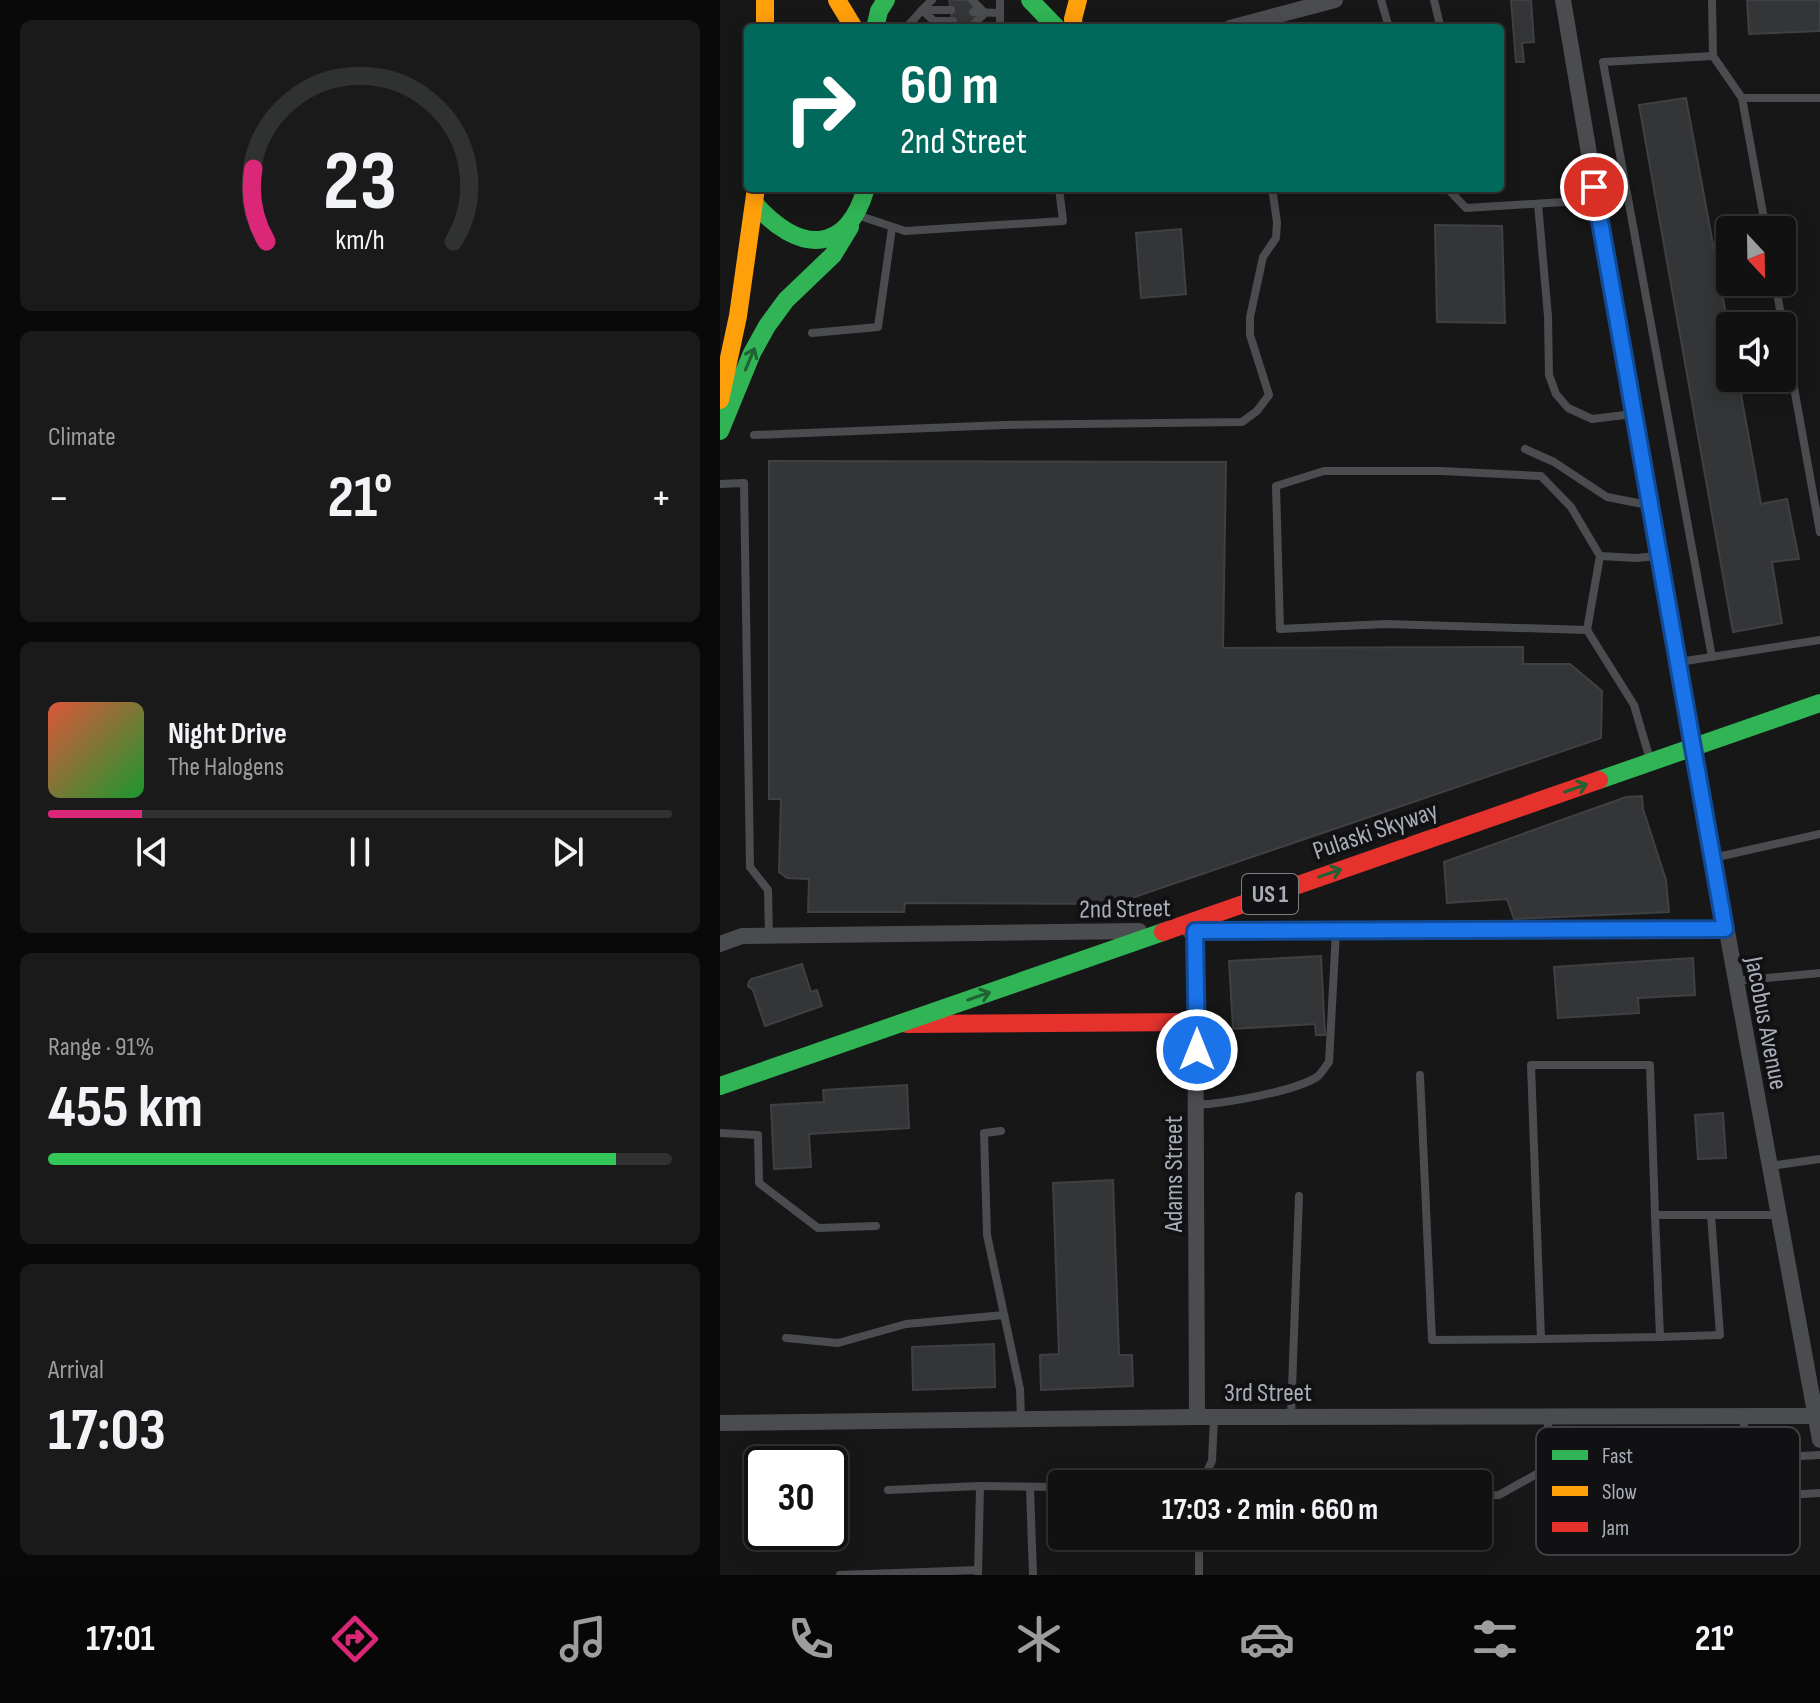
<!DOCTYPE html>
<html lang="en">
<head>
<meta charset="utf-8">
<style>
  :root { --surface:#111; --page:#1a1a1a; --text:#f1f3f6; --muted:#9c9d9f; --line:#303131; --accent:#db2777 }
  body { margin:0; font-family:"Sofia Sans Condensed",sans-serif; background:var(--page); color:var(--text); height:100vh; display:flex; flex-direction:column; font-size:30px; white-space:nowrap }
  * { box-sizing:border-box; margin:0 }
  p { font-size:26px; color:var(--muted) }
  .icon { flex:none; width:44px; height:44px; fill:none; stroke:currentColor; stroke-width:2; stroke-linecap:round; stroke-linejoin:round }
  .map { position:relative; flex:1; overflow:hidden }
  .side { display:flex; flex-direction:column; gap:20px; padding:20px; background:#090909; width:720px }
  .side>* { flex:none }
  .top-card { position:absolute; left:24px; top:24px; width:760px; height:168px; border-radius:8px; box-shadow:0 4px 20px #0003,0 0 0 2px var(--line); background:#00695c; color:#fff; overflow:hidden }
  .needle { width:52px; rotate:158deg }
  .controls { position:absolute; left:996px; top:216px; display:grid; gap:16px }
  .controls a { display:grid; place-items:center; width:80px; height:80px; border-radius:8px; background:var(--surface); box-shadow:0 4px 20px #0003,0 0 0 2px var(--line); font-size:40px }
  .speed { position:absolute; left:24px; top:1446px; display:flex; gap:16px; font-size:40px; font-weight:700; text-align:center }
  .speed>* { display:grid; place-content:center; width:104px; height:104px; border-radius:50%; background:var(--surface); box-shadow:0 4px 20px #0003,0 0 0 2px var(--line); line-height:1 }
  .speed .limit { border:4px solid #111; border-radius:12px; background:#fff; color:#111 }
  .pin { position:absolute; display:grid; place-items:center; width:68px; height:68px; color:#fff; margin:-34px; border:4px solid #fff; border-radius:50%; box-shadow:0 2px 8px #0007 }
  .me { position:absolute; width:88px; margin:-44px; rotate:0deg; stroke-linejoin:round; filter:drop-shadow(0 0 6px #0008) }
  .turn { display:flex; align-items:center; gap:28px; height:168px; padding:0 24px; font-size:36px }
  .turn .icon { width:104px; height:104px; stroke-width:2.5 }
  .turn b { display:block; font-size:56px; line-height:68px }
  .big { font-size:60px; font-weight:700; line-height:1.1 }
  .side .widget { flex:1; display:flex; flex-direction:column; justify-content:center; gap:12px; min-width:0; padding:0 28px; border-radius:12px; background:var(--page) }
  .side .dial { align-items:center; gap:0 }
  .dial svg { height:208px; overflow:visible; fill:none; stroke:var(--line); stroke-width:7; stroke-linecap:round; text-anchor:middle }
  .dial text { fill:var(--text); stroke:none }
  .song { display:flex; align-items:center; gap:24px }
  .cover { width:96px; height:96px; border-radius:12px; background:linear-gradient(135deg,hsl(10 70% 55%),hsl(130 70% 35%)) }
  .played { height:8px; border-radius:4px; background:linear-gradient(90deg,var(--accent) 15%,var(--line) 15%) }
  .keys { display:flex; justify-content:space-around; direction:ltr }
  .heat { display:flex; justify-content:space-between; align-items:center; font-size:44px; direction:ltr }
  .charge { height:12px; border-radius:6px; background:linear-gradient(90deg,#34c759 91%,var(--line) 0) }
  .trip { position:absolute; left:328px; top:1470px; width:444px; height:80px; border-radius:8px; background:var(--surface); box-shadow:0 4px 20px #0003,0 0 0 2px var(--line); font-weight:700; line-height:80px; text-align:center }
  .menu { display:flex; height:128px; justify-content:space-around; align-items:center; background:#070707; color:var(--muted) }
  .menu .icon { width:56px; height:56px }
  .menu .selected { color:var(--accent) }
  .menu b { font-size:36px; color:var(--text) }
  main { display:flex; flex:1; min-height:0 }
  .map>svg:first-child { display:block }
</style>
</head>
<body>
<main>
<section class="side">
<div class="widget dial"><svg viewBox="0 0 100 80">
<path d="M14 69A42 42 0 1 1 86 69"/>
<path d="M14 69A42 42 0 0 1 9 41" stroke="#db2777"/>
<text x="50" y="56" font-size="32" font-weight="700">23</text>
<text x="50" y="72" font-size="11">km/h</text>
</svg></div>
<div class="widget"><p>Climate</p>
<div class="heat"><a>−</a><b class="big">21°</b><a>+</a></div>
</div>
<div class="widget">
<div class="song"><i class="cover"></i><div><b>Night Drive</b><p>The Halogens</p></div></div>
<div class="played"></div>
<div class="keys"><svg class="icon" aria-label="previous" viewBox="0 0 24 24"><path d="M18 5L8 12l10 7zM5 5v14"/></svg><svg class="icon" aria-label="pause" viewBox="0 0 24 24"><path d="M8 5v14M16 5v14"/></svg><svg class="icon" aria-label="next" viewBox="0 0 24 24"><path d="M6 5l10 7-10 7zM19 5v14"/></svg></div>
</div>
<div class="widget"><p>Range · 91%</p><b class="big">455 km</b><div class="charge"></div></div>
<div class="widget"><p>Arrival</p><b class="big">17:03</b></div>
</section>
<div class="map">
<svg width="1100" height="1575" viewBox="0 0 1100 1575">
  <rect width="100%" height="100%" fill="#171717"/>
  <g fill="#343537" stroke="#3f4043" stroke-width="2">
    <path d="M229 0H252L256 27 233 24Z"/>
    <path d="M791 0H811L814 42 802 43 804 62H796Z"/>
    <path d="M1027 0H1100V31L1029 34Z"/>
    <path d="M966 98 1010 336V378H1018L1041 504 1067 499 1079 559 1052 562 1062 623 1013 632 919 105Z"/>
    <path d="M179 188H312V190L179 191Z"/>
    <path d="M715 225 782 226 785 323 717 322Z"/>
    <path d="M461 229 466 294 421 298 416 233Z"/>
    <path d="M49 461 506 462 503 648 803 647V664H850L882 691 881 738 394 904 185 903 184 912H88L89 879 67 878 59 872 61 799H49Z"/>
    <path d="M922 796 923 809 946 880 949 912 794 919 787 899 727 903 724 862 906 797Z"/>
    <path d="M601 956 605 1035H596L595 1024 513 1029 509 961Z"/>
    <path d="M973 958 975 995 918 998 919 1013 838 1018 834 967Z"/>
    <path d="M82 964 91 992 97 990 102 1006 45 1026 33 990 28 986 29 982 31 979Z"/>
    <path d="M187 1085 189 1128 89 1134 91 1167 54 1169 51 1105 104 1102 103 1090Z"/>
    <path d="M1003 1113 1006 1158 978 1159 975 1115Z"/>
    <path d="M393 1180 399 1355H412L413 1386 321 1390 320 1355 339 1354 333 1183Z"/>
    <path d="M274 1344 275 1387 193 1390 192 1347Z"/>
  </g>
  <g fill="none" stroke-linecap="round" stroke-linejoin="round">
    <g stroke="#4b4c50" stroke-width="8">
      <path d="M212 0 202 10 214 21H233"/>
      <path d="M252 0 265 13 255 23"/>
      <path d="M661 0 669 28"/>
      <path d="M714 0 719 21"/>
      <path d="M992 0 993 56 1022 98 1046 230"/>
      <path d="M253 12 279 13"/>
      <path d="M186 28 202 10H231"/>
      <path d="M280 28V0"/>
      <path d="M1022 98H1100"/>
      <path d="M727 188 746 208 877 200"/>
      <path d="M818 204 828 316 829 375 836 394 848 408 872 419 913 414"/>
      <path d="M143 217 185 231 343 221 339 188"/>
      <path d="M1055 282 1100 532"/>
      <path d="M92 333 158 327 172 228"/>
      <path d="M34 435 284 425 522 422 537 411 549 395 530 335V317L543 257 556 238 557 222 552 188"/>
      <path d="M805 449 834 462 887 497 928 505"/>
      <path d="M0 484 24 483 30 867 48 890 49 936"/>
      <path d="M880 556 867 630 666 624 560 629 556 486 604 471H722L821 476 851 507 880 556 916 558 938 556"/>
      <path d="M867 630 914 705 929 756"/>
      <path d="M992 657 883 62 993 56"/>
      <path d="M959 662 1100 640"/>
      <path d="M993 858 1100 834"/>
      <path d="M1015 981 1100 973"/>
      <path d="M700 1075 712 1340 821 1339"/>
      <path d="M477 1105C506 1103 573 1092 597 1077 601 1074 605 1067 609 1062L616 931"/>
      <path d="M281 1131 264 1133 267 1235 300 1389 301 1419"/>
      <path d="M0 1133 38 1135 39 1183 98 1228 156 1226"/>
      <path d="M1050 1166 1100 1159"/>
      <path d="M935 1215 930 1065H811L821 1339 940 1337 935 1215H1058"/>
      <path d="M940 1337 1000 1335 991 1215"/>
      <path d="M66 1338 118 1343 186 1324 284 1315"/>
      <path d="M571 1416 579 1196"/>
      <path d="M1023 1417 1027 1459 1025 1486 1031 1497 1100 1493"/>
      <path d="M1027 1459 1100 1455"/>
      <path d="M481 1484 492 1461 494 1417"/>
      <path d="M260 1486 342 1487"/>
      <path d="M310 1487 313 1575"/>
      <path d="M168 1490 260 1486 258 1575"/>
      <path d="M758 1496 779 1495 822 1471 828 1443V1417"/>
      <path d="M479 1536V1575"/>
      <path d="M120 1575 258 1570"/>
    </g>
    <g stroke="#4b4c50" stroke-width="16">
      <path d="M843 0 923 472 1100 1440"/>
      <path d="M510 28 615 0"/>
      <path d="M470 931 1005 929"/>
      <path d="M475 931 477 1417"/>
      <path d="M0 944 22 936 419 931"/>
      <path d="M0 1423 477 1417 1095 1416"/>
    </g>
    <g stroke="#30b455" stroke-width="18">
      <path d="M310 0 337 28"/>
      <path d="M155 28 159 11 166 0"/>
      <path d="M35 204C77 252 126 257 146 188"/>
      <path d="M0 431 32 353 47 326 66 300 113 255 130 227"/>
    </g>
    <g stroke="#ff9f0a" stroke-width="18">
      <path d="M45 0V28"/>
      <path d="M117 0 134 28"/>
      <path d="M354 28 353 19 358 0"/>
      <path d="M0 400 18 316 36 188"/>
    </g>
    <path stroke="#e5322d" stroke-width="18" d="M187 1024 477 1022"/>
    <g stroke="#30b455" stroke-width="18">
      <path d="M879 780 1100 703"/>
      <path d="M0 1086 443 932"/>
    </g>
    <path stroke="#e5322d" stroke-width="18" d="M443 932 879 780"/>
  </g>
  <defs><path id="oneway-shaft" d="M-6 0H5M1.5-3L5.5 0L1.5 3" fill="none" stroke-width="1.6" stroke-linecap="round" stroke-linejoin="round" transform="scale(2)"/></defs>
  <g stroke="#206234">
    <use href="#oneway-shaft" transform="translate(30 359) rotate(-67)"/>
    <use href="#oneway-shaft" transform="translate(856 788) rotate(-19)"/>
    <use href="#oneway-shaft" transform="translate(610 873) rotate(-19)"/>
    <use href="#oneway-shaft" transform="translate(259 996) rotate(-19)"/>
  </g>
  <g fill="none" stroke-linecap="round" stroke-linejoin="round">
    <defs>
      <path id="route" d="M477 1050 475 931 1005 929 874 187"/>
    </defs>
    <use href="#route" stroke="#114b97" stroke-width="20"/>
    <use href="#route" stroke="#1a73e8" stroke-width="14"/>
  </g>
  <g text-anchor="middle" stroke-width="8" stroke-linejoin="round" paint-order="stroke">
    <rect fill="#111113" stroke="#7b7e86" stroke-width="2" x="522" y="874" width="56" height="40" rx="6"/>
    <g font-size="24" font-weight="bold" fill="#a8adb8">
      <text x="550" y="902">US 1</text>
    </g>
    <g font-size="26" fill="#a8adb8" stroke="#111113">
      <text transform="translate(655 830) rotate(-19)" y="9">Pulaski Skyway</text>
      <text transform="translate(405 908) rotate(-1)" y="9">2nd Street</text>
      <text transform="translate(1047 1023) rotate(79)" y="9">Jacobus Avenue</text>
      <text transform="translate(453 1174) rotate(-90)" y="9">Adams Street</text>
      <text x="548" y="1401">3rd Street</text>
    </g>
  </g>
  <rect x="816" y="1427" width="264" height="128" rx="12" fill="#111113" stroke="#3e4045" stroke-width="2"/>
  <rect x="832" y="1450" width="36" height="10" fill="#30b455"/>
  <rect x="832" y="1486" width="36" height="10" fill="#ff9f0a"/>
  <rect x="832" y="1522" width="36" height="10" fill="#e5322d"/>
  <g font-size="22" fill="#a8adb8">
    <text x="882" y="1463">Fast</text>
    <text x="882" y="1499">Slow</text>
    <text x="882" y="1535">Jam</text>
  </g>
</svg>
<div class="controls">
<a><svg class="needle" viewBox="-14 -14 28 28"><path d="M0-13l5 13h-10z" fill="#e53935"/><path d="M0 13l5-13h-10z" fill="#9c9d9f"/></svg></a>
<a><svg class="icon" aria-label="sound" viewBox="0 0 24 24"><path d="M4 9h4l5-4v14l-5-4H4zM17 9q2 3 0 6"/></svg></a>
</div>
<div class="speed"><div class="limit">30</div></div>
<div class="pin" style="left:874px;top:187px;background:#d93025"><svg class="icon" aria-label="arrive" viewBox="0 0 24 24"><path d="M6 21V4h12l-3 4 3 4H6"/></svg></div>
<svg class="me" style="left:477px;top:1050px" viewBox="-20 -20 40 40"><circle r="17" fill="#1a73e8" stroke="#fff" stroke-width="3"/><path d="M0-11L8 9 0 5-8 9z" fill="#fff"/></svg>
<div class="trip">17:03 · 2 min · 660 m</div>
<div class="top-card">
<div class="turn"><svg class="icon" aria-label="right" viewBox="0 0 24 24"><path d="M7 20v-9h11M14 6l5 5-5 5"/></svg><div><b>60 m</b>2nd Street</div></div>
</div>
</div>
</main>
<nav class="menu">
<b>17:01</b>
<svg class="icon selected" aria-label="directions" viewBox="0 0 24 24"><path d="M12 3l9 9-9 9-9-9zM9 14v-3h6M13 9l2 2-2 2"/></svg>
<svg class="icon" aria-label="music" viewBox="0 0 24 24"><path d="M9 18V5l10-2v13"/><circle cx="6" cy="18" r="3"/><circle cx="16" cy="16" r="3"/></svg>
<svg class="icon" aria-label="phone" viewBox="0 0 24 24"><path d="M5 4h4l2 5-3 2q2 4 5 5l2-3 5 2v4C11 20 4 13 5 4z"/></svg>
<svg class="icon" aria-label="climate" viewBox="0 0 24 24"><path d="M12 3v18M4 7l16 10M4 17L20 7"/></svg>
<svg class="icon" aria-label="car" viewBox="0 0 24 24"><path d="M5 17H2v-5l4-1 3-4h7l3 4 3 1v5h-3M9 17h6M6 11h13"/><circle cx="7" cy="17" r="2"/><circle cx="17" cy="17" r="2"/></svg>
<svg class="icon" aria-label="filters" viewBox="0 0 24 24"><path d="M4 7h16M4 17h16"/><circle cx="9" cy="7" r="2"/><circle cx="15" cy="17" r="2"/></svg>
<b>21°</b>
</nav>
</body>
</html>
